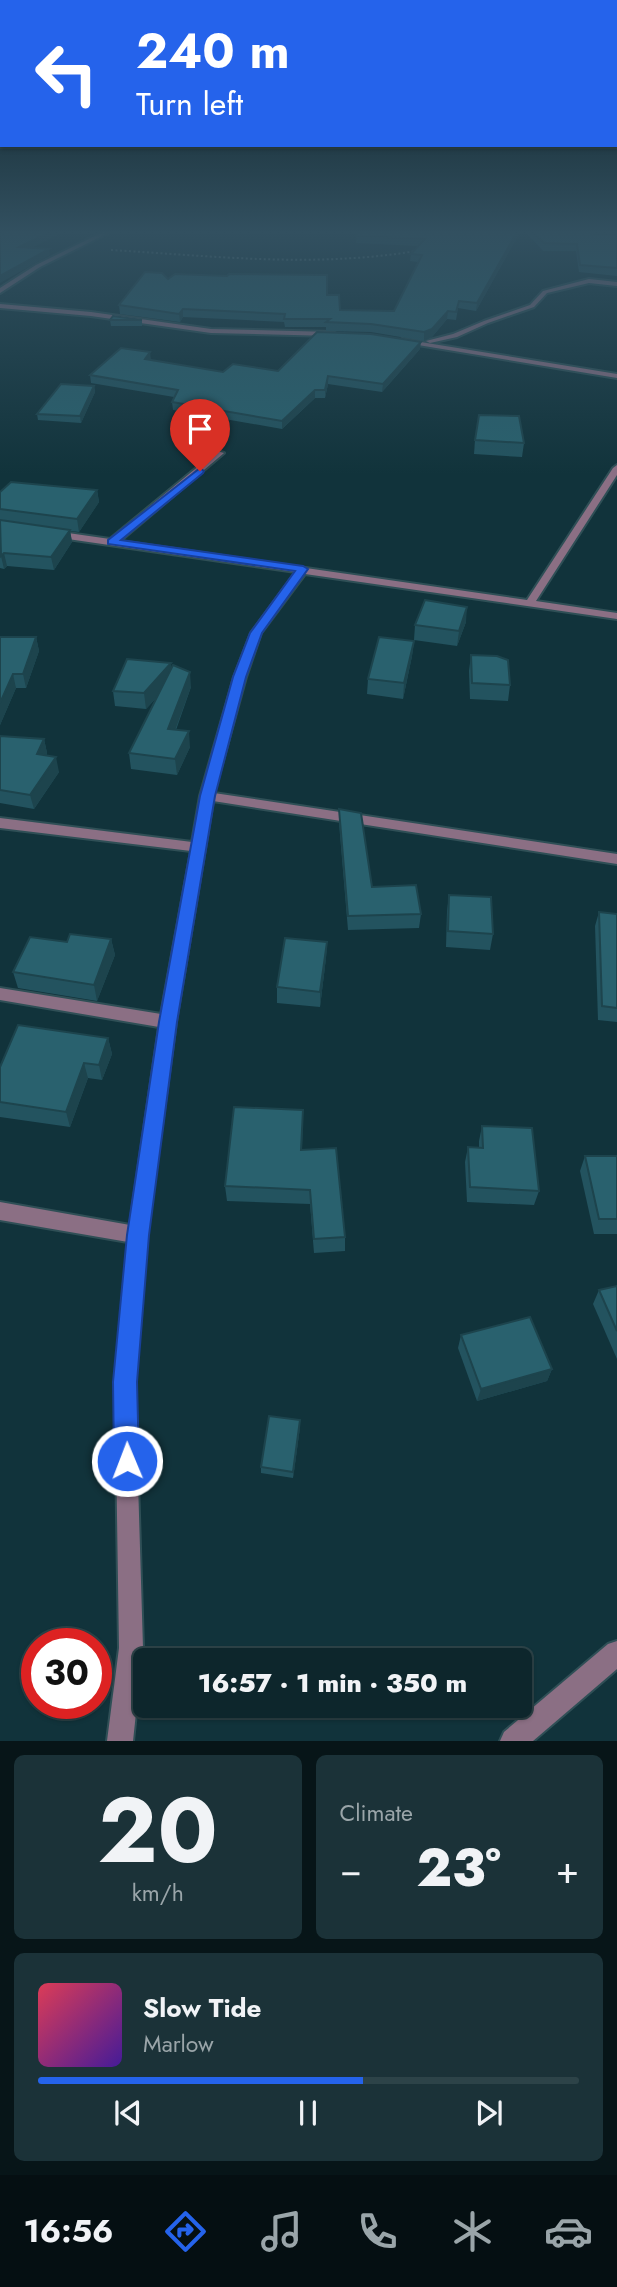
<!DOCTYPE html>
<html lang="en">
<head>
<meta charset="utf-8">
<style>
  :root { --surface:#0d262c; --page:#1b3238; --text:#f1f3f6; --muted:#9aa5a9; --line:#2d4348; --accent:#2563eb }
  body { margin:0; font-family:Jost,sans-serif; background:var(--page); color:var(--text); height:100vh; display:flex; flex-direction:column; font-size:26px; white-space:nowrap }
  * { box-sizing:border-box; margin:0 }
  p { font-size:23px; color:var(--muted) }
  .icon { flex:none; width:38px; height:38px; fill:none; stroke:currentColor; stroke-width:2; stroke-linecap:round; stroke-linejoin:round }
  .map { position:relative; height:1741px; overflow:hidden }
  .details { display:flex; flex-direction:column; gap:14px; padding:14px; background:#071518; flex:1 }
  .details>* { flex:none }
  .banner { position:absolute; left:0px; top:0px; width:618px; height:147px; box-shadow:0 2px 5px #0004,0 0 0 2px var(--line); background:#2563eb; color:#fff; overflow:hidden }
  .speed { position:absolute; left:21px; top:1628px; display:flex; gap:14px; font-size:35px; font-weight:700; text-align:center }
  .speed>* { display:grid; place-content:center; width:91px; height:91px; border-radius:50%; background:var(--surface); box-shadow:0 2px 5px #0004,0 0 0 2px var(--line); line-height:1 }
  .speed .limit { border:10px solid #d22; background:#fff; color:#111 }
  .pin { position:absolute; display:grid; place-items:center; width:60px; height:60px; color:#fff; margin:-72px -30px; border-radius:50% 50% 50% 0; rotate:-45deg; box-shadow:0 0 7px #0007 }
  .pin .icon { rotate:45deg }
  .me { position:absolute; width:77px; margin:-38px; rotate:359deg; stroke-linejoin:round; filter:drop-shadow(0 0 5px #0008) }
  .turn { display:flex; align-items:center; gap:24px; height:147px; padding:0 21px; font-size:32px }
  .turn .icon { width:91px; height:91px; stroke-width:2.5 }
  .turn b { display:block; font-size:49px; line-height:60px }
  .big { font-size:52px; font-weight:800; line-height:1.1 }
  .details .tile { flex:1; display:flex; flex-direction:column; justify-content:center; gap:10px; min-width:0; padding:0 24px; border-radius:10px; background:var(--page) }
  .details .dial { align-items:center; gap:0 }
  .dial b { font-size:91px; line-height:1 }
  .song { display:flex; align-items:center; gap:21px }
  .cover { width:84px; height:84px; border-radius:10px; background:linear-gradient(135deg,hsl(350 70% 55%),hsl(260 70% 35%)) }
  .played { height:7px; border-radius:4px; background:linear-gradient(90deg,var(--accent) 60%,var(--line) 60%) }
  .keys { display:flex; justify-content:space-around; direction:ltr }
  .heat { display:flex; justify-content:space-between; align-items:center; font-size:38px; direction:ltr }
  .details .tiles { flex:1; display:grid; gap:14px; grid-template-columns:1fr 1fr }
  .tile:last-child { grid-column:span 2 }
  .trip { position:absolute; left:133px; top:1648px; width:399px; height:70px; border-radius:10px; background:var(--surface); box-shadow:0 2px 5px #0004,0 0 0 2px var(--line); font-weight:800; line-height:70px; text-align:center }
  .tab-bar { display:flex; height:112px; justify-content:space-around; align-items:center; background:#050f12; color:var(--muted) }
  .tab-bar .icon { width:49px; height:49px }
  .tab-bar .on { color:var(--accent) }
  .tab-bar b { font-size:32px; color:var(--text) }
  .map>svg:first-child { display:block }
</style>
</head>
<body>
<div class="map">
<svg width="617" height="1741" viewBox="0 0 617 1741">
  <rect width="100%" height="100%" fill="#11333b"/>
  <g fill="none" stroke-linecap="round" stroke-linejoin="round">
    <defs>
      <g id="street">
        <path d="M107 230H114L40 267 0 293V288L36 265Z"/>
        <path d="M589 279 617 282V286L589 283 547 293 534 307 488 323 457 337 430 343 426 341 453 334 484 321 530 305 543 291Z"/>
        <path d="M0 304 91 312 211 329 333 332 336 334 333 336 211 333 91 316 0 308Z"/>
        <path d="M402 339 617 374V378L400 342Z"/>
        <path d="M217 451 224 453 120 541 527 600 613 468 617 465V475L536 601 617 613V619L305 574 261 633 246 677 214 793 617 854V864L213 801 176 1022 147 1235 135 1382 143 1648 133 1741H107L119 1648 115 1382 128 1242 0 1220V1202L130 1225 159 1027 0 1000V988L161 1014 191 851 0 828V818L192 842 200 796 234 677 251 633 296 572 54 537 49 534 54 531 110 539Z"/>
        <path d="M617 1641V1669L533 1741H500L504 1732 608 1644Z"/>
      </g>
    </defs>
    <use href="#street" stroke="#2f4f56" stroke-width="4"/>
    <path stroke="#6d8990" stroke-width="2" stroke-dasharray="2 2.5" stroke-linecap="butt" d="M111 250C213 256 314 268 416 251"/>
    <use href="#street" fill="#8b6f84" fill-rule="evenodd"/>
  </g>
  <g fill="#23535f">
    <path d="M346 230H521L476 311 458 308 456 320 447 319 432 337 424 341 371 332 326 331V327H285L284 322 183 317 180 322 120 314 119 305 168 279 327 295 340 310 394 311 418 262 410 261 411 254 418 246 356 243 357 231Z"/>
    <path d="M524 230H602L598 235H617V276L579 272 576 251H543Z"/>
    <path d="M110 320H142V326H111Z"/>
    <path d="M420 349 382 392 328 384 325 398H315L282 429 173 410 172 402 174 397 91 383 90 375 151 360 223 372 278 371Z"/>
    <path d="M94 386 95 392 81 423 38 420 37 414Z"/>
    <path d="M475 440 524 443 522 457 474 454Z"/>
    <path d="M97 490 99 502 79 532 70 531 72 542 54 570 7 566 4 569 0 568V492Z"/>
    <path d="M466 622 457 646 414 640 415 625Z"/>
    <path d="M0 637H36L39 651 26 688H16L0 725Z"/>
    <path d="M414 641 412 656 403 699 367 694 368 679Z"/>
    <path d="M471 655 510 685 508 701 470 699 469 671Z"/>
    <path d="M172 667 191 687 176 730 190 747 177 775 131 769 129 753 157 697 146 709 115 706 113 691Z"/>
    <path d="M0 736 44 739 47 753 46 756 59 772 34 809 0 803Z"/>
    <path d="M339 809 372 887 421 914 419 928 348 930 339 823Z"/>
    <path d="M449 895 493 934 490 950 446 947 447 911Z"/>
    <path d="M599 912 617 914V1022L598 1020 595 926Z"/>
    <path d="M111 939 115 955 97 1001 18 988 13 972Z"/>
    <path d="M327 942 326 958 320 1007 277 1003V987Z"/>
    <path d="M108 1038 112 1054 102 1080 88 1078 70 1127 0 1117V1067Z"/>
    <path d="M303 1110 302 1150 345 1237V1251L314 1253 310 1204 227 1201 225 1186Z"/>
    <path d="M482 1126 539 1191 534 1205 467 1202 465 1162 468 1147 479 1148V1141Z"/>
    <path d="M585 1156H617V1234H594L580 1171Z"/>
    <path d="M617 1286V1359L593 1304 599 1290Z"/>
    <path d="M461 1335 552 1369 547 1381 477 1401 458 1348Z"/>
    <path d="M300 1427 293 1478 261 1473V1467Z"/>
  </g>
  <g fill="#1d444d">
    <path d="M54 230H67L20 254 19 247Z"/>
    <path d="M518 230H521L476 311 477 303Z"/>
    <path d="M598 230H602L592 242 594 235Z"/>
    <path d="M49 249 50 255 0 283V276Z"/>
    <path d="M183 309V317L180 322 179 314Z"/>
    <path d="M448 311 447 319 432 337 424 341V332Z"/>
    <path d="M421 342 420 349 382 392 383 384Z"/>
    <path d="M150 352 151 360 145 359Z"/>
    <path d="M328 376V384L325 398V390Z"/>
    <path d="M94 386 95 392 81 423 80 416Z"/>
    <path d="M315 390V398L282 429V421Z"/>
    <path d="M97 490 99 502 79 532 77 519Z"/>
    <path d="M70 530 72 542 54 570 51 557Z"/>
    <path d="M4 553 7 566 4 569 1 556Z"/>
    <path d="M467 607 466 622 457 646 459 631Z"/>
    <path d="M36 637 39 651 26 688 23 674Z"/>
    <path d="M414 641 412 656 403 699 404 683Z"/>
    <path d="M171 663 173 679 146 709 144 693Z"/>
    <path d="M190 672 191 687 170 744 168 729Z"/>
    <path d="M13 674 16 688 0 725V703Z"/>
    <path d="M189 731 190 747 177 775 175 759Z"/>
    <path d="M44 739 47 753 41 769 37 754Z"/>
    <path d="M56 757 59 772 34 809 30 795Z"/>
    <path d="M111 939 115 955 97 1001 94 985Z"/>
    <path d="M327 942 326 958 320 1007V992Z"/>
    <path d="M108 1038 112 1054 102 1080 99 1065Z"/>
    <path d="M84 1063 88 1078 70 1127 66 1112Z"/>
    <path d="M552 1369 547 1381 477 1401 481 1389Z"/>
    <path d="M300 1420V1427L293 1478V1472Z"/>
  </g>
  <g fill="#29616e" stroke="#1d444d" stroke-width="2">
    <path d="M0 230H54L19 247 49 249 0 276Z"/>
    <path d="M357 230H518L477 303 459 301 456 312 448 311 432 329 424 332 371 324 326 322 330 319H284L285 314 183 309 179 314 119 305 145 272 162 273 168 279 175 274 227 276 229 274 327 275V295H339L340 310 394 311 422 255 411 254 425 239 357 236Z"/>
    <path d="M531 230H598L594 235H617V268L580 265 577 244 544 243Z"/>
    <path d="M113 316 142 320H110Z"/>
    <path d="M317 332 371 334 421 342 383 384 328 376 325 390H315L282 421 172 402 178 390 90 375 121 348 150 352 145 359 223 372 233 364 278 371Z"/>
    <path d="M61 384 94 386 80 416 37 414Z"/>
    <path d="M479 415 519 416 524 443 475 440Z"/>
    <path d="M11 482 97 490 77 519 0 509V492Z"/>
    <path d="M0 520 70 530 51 557 4 553 1 556Z"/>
    <path d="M425 600 467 607 459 631 415 625Z"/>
    <path d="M0 637H36L23 674H13L0 703Z"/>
    <path d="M379 637 414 641 404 683 368 679Z"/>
    <path d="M471 655 497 656 508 660 510 685 472 683Z"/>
    <path d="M127 659 171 663 144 693 113 691Z"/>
    <path d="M173 665 190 672 168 729 189 731 175 759 129 753Z"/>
    <path d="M0 736 44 739 37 754 56 757 30 795 0 790Z"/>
    <path d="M339 809 361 813 372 887 416 885 421 914 348 916Z"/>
    <path d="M449 895 491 897 493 934 448 931Z"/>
    <path d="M599 912 617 914V1008L602 1006Z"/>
    <path d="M70 934 111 939 94 985 13 972 30 937 67 942Z"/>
    <path d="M285 938 327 942 320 992 277 987Z"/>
    <path d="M18 1025 108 1038 99 1065 84 1063 66 1112 0 1102V1067Z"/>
    <path d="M234 1107 303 1110 301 1150 336 1148 345 1237 314 1239 310 1190 225 1186Z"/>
    <path d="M482 1126 532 1128 539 1191 470 1187 468 1147 483 1148Z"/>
    <path d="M585 1156H617V1219H599Z"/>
    <path d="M617 1286V1331L599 1290Z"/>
    <path d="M530 1317 552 1369 481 1389 461 1335Z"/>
    <path d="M269 1416 300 1420 293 1472 261 1467Z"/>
  </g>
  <linearGradient id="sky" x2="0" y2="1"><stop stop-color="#091c20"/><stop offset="0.49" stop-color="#325060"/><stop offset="1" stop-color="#325060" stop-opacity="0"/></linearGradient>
  <rect width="617" height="474" fill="url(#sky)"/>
  <path fill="#2563eb" stroke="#184099" stroke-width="2" d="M200 468 204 471 203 473 121 540 303 566 308 569 262 633 246 677 215 796 177 1022 149 1235 137 1382 139 1461 135 1470 127 1474 118 1470 114 1461 113 1382 127 1235 159 1022 200 796 233 677 250 633 295 571 108 544V540Z"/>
</svg>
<div class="speed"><div class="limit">30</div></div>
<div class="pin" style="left:200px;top:471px;background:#d93025"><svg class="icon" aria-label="arrive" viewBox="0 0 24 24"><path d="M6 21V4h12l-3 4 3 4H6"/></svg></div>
<svg class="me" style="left:127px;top:1461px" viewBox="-20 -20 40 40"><circle r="17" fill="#2563eb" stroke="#fff" stroke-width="3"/><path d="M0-11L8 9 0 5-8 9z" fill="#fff"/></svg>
<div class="trip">16:57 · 1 min · 350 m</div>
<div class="banner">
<div class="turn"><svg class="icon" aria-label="left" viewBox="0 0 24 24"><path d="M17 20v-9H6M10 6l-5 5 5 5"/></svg><div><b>240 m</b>Turn left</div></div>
</div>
</div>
<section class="details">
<div class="tiles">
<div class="tile dial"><b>20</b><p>km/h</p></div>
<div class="tile"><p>Climate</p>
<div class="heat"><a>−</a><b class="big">23°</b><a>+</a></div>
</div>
<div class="tile">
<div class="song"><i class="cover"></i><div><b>Slow Tide</b><p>Marlow</p></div></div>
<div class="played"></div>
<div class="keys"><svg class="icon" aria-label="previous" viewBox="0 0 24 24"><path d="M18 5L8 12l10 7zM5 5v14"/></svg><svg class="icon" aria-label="pause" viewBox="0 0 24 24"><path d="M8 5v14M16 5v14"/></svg><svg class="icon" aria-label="next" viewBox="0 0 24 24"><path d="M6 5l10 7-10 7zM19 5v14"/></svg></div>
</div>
</div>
</section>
<nav class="tab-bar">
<b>16:56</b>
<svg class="icon on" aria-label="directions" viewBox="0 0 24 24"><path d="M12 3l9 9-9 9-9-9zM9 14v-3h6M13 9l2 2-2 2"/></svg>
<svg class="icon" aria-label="music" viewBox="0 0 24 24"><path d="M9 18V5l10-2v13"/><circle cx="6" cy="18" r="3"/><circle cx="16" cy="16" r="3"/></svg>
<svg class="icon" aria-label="phone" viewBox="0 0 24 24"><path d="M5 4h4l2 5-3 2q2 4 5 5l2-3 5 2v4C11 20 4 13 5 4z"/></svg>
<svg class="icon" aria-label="climate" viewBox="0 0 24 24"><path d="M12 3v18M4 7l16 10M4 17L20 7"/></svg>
<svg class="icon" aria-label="car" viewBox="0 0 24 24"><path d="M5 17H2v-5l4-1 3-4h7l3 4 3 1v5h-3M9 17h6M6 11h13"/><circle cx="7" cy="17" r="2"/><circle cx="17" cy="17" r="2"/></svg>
</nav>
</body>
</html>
